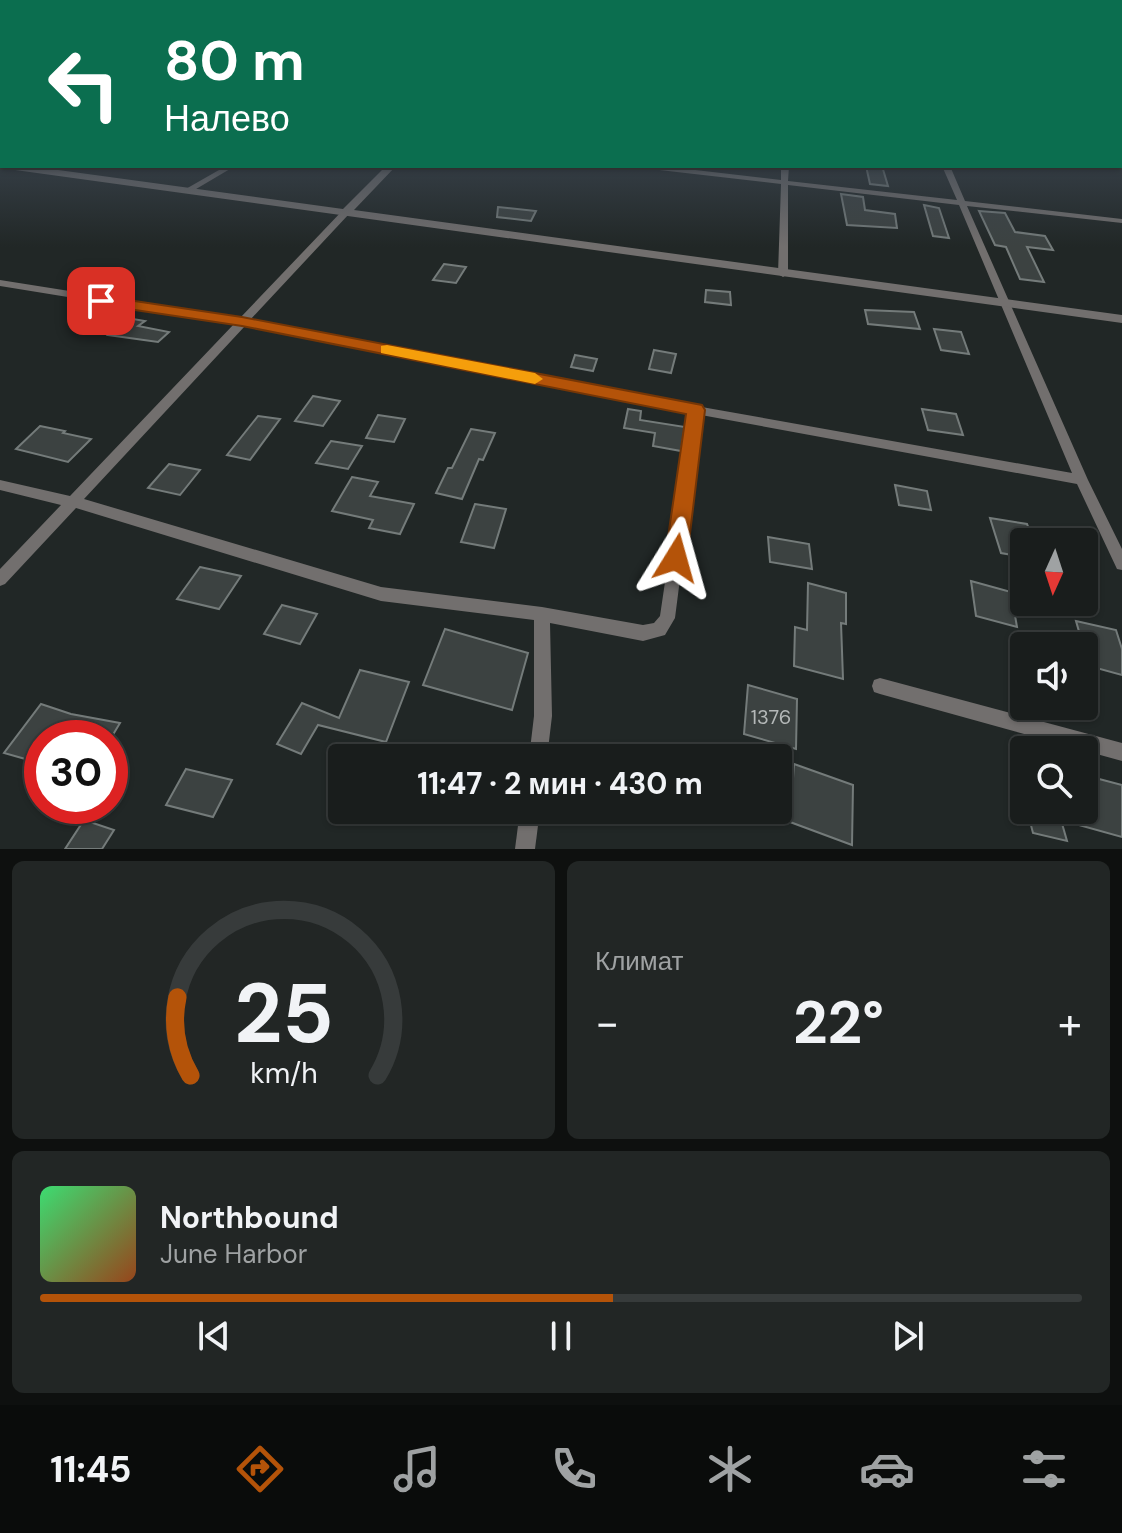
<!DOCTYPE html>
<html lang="ru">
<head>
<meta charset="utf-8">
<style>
  :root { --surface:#191d1c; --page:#222625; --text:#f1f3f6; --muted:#9fa2a3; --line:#373b3b; --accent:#b45309 }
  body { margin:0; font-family:"DM Sans",sans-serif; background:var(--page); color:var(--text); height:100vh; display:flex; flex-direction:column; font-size:30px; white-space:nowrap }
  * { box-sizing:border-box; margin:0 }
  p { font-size:26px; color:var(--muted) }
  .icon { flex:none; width:44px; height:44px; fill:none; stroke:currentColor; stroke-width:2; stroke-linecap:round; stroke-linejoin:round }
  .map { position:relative; height:849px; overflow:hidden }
  .details { display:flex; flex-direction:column; gap:12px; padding:12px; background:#0e100f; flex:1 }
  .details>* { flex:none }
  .banner { position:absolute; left:0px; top:0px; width:1122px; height:168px; box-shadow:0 2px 6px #0004,0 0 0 2px var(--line); background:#0b6e4f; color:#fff; overflow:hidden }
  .needle { width:52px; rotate:183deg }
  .tools { position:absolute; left:1010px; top:528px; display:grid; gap:16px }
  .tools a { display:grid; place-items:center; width:88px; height:88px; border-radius:8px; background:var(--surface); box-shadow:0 2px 6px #0004,0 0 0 2px var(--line); font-size:40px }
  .speed { position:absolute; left:24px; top:720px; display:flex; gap:16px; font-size:40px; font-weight:700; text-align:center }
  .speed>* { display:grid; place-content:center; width:104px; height:104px; border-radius:50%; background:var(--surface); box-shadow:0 2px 6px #0004,0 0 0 2px var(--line); line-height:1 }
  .speed .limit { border:12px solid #d22; background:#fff; color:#111 }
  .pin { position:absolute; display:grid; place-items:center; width:68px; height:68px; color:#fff; margin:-34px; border-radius:16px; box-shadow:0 4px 12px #0006 }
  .me { position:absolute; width:88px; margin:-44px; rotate:8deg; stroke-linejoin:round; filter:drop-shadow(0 0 6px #0008) }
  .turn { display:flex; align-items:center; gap:28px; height:168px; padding:0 32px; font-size:36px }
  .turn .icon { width:104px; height:104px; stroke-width:2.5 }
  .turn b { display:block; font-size:56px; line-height:68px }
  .big { font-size:60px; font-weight:700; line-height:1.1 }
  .details .card { flex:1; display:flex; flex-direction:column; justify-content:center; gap:12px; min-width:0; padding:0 28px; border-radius:12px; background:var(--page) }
  .details .dial { align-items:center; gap:0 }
  .dial svg { height:208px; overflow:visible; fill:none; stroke:var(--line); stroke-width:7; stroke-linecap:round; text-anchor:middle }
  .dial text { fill:var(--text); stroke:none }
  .song { display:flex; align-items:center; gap:24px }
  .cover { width:96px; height:96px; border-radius:12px; background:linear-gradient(135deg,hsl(140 70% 55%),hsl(20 70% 35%)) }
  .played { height:8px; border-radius:4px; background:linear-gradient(90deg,var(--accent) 55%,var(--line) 55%) }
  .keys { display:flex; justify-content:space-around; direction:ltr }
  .heat { display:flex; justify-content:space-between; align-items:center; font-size:44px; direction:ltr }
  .details .tiles { flex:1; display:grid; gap:12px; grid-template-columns:1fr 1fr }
  .card:last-child { grid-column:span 2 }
  .trip { position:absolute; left:328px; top:744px; width:464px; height:80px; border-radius:8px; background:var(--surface); box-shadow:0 2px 6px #0004,0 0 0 2px var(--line); font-weight:700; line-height:80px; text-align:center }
  .menu { display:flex; height:128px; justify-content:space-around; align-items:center; background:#0a0c0b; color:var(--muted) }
  .menu .icon { width:56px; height:56px }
  .menu .on { color:var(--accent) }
  .menu b { font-size:36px; color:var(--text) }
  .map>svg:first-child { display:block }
</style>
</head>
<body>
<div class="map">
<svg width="1122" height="849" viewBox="0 0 1122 849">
  <rect width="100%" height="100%" fill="#212726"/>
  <g fill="#3c4241" stroke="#747b7a" stroke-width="2">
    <path d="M866 166H882L888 186 870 184Z"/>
    <path d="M841 194 863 197 865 210 895 214 897 228 847 225Z"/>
    <path d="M924 205 939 208 949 238 933 236Z"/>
    <path d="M498 207 536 211 531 221 497 217Z"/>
    <path d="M979 211 1005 213 1015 232 1045 236 1053 250 1027 247 1044 282 1020 279 1006 247 995 245Z"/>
    <path d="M444 264 466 267 456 283 433 280Z"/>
    <path d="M706 290 730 292 731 305 705 302Z"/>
    <path d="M865 310 914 312 920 329 868 324Z"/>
    <path d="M127 318 145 321 138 326 169 332 158 342 108 335Z"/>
    <path d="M934 329 961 332 969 354 941 350Z"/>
    <path d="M654 350 676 354 671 373 649 369Z"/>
    <path d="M575 355 597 359 593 371 571 367Z"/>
    <path d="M313 396 340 401 323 426 295 421Z"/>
    <path d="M628 409 641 411 640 420 685 427 681 451 653 446 655 433 624 428Z"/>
    <path d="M922 409 956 414 963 435 928 430Z"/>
    <path d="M378 415 405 419 394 442 366 438Z"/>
    <path d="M258 416 280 419 250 460 227 455Z"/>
    <path d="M40 426 65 431 63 433 91 439 68 462 16 449Z"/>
    <path d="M471 429 495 433 483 460 479 459 462 499 436 493 448 468H452Z"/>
    <path d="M331 441 362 446 348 469 316 463Z"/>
    <path d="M169 464 200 470 180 495 148 488Z"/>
    <path d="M352 477 378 482 370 496 414 504 400 534 369 528 373 520 332 511Z"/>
    <path d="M895 485 927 491 931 510 899 505Z"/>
    <path d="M475 504 506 509 494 548 461 542Z"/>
    <path d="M990 518 1027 524 1034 542H1024V557L1001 553Z"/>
    <path d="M768 537 809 544 812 569 770 562Z"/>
    <path d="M200 567 241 576 219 609 177 599Z"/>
    <path d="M971 581 1011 592 1017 627 976 616Z"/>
    <path d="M808 583 846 593V624L841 623 843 679 794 666 795 627 807 630Z"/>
    <path d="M282 605 317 614 300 644 264 634Z"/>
    <path d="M1076 621 1116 630 1122 649V675L1089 666Z"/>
    <path d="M445 629 528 653 512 710 423 685Z"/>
    <path d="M360 670 409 682 386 742 318 725 301 754 277 744 302 703 339 718Z"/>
    <path d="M748 685 797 699 796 749 744 734Z"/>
    <path d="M41 704 71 714 120 723 111 738H42V754L36 762 4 753Z"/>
    <path d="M794 764 853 785 852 845 790 822Z"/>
    <path d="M186 769 232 780 213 817 166 805Z"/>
    <path d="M1084 775 1122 785V837L1061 820 1067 841 1033 833 1027 810H1084Z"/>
    <path d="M84 820 114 830 102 849H65Z"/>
  </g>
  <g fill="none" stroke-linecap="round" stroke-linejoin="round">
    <g fill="#726f6e" fill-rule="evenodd">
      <rect x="1120" y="143" width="2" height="4"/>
      <path d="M226 166H235L191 192 184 190Z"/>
      <path d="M638 166H661L781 180V166H789L788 181 957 200 942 166H950L965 201 1122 219V223L967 206 1088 480 1122 549V570L1117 569 1077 484 701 415 675 618 665 635 643 641 550 623 552 716 547 758H529L534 716V620L381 601 76 508 5 584 0 586V569L61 505 0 490V480L70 496 234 324 0 286V280L240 318 343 210H349V214L250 320 696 406 1072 473 959 205 788 185V274L783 277 778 274 781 184 642 168ZM245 326 690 413 660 616 654 623 643 625 542 607 381 587 84 499Z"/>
      <path d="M880 678 1122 743V761L880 694 874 692 872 686 874 680Z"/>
      <path d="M520 810H540L535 849H515Z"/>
    </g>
    <path fill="#726f6e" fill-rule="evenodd" d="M3 166H29L343 209 386 166H396L354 210 1122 315V323L8 169Z"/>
  </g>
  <linearGradient id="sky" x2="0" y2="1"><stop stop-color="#121515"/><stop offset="0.52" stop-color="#3d4752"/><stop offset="1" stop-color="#3d4752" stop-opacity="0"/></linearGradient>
  <rect width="1122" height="247" fill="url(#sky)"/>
  <path fill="#b45309" stroke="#753606" stroke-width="2" d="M101 296 242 317 702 405 705 410 687 558 683 565 676 568 668 565 665 558 686 414 242 326 95 304 93 301Z"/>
  <path fill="#f59e0b" d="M387 345 535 373 543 379 535 384 381 353V346Z"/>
  <g text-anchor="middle" stroke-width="8" stroke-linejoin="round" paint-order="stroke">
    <g font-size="20" fill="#b4b8b8">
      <text x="771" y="724">1376</text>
    </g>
  </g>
</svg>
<div class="tools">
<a><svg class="needle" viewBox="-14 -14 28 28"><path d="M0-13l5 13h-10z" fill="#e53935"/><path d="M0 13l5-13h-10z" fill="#9fa2a3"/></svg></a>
<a><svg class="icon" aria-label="sound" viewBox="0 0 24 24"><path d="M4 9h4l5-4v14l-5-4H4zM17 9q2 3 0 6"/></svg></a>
<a><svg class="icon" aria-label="search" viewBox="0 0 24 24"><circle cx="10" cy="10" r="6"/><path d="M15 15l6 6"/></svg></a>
</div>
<div class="speed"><div class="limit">30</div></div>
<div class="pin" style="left:101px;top:301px;background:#d93025"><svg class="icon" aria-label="arrive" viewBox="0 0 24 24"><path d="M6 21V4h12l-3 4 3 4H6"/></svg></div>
<svg class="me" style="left:676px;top:558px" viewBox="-20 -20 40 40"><path d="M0-17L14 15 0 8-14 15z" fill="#b45309" stroke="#fff" stroke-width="4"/></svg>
<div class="trip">11:47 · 2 мин · 430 m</div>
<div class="banner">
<div class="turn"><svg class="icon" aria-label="left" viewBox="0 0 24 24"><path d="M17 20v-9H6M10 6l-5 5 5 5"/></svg><div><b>80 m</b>Налево</div></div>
</div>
</div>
<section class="details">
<div class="tiles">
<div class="card dial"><svg viewBox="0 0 100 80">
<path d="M14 69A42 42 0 1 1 86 69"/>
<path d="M14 69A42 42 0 0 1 9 39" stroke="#b45309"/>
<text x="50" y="56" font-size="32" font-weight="700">25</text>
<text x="50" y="72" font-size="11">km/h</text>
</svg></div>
<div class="card"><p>Климат</p>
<div class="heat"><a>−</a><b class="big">22°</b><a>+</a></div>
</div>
<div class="card">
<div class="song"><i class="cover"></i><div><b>Northbound</b><p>June Harbor</p></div></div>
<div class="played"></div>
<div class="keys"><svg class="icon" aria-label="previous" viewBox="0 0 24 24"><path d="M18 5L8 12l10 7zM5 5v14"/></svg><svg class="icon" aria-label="pause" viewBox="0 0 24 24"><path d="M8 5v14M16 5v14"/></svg><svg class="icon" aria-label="next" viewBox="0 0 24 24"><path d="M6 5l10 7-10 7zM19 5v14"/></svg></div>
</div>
</div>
</section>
<nav class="menu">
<b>11:45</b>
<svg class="icon on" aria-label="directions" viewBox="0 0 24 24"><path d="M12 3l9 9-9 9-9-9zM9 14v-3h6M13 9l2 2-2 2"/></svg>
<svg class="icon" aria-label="music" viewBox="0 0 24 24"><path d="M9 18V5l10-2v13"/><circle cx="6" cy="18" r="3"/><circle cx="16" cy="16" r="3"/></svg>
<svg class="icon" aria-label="phone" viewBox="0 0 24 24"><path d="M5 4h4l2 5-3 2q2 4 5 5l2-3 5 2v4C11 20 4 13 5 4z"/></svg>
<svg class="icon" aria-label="climate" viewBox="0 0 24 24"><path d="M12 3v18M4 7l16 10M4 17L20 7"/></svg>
<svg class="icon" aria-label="car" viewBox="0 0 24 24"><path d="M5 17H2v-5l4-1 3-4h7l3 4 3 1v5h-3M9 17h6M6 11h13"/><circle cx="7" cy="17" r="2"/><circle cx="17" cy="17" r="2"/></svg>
<svg class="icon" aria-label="filters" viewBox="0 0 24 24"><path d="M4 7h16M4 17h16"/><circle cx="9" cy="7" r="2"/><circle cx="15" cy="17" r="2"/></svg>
</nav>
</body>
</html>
